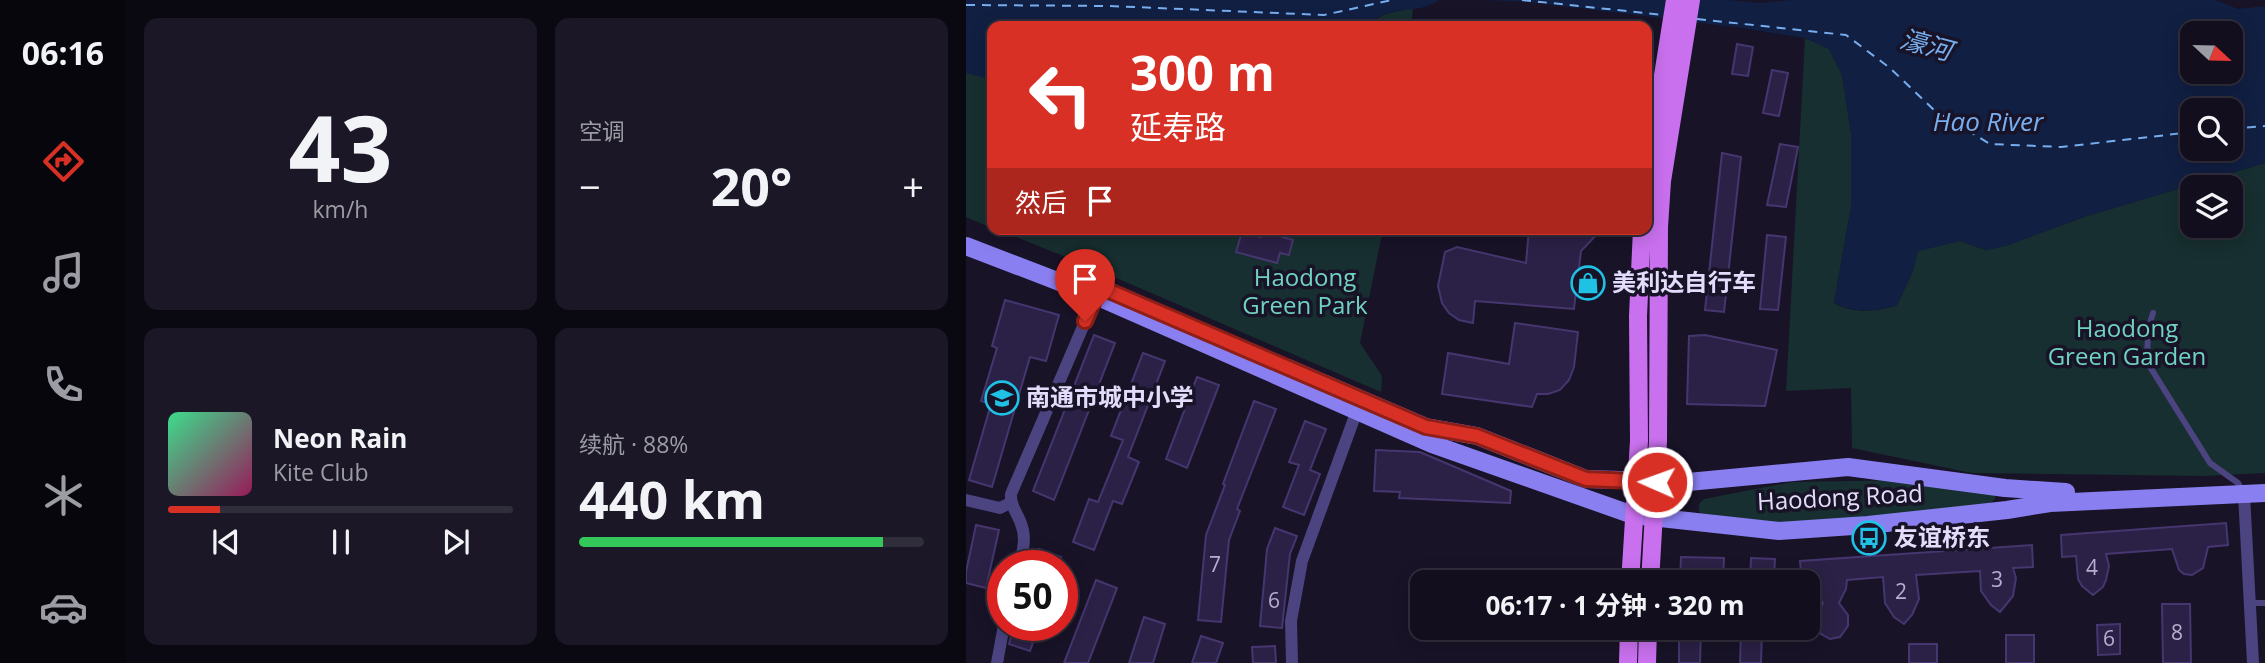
<!DOCTYPE html>
<html lang="zh">
<head>
<meta charset="utf-8">
<style>
  :root { --surface:#120e1d; --page:#1b1726; --text:#f1f3f6; --muted:#9c9ca4; --line:#312e3b; --accent:#d93025 }
  body { margin:0; font-family:"Open Sans","Noto Sans SC",sans-serif; background:var(--page); color:var(--text); height:100vh; display:flex; flex-direction:column; font-size:26px; white-space:nowrap }
  * { box-sizing:border-box; margin:0 }
  p { font-size:23px; color:var(--muted) }
  .icon { flex:none; width:38px; height:38px; fill:none; stroke:currentColor; stroke-width:2; stroke-linecap:round; stroke-linejoin:round }
  .map { position:relative; flex:1; overflow:hidden }
  .sheet { display:flex; flex-direction:column; gap:18px; padding:18px; background:#0a0810; width:840px }
  .sheet>* { flex:none }
  .hud { position:absolute; left:21px; top:21px; width:665px; height:214px; border-radius:14px; box-shadow:0 4px 18px #0003,0 0 0 2px var(--line); background:#d93025; color:#fff; overflow:hidden }
  .needle { width:46px; rotate:112deg }
  .fabs { position:absolute; left:1214px; top:21px; display:grid; gap:14px }
  .fabs a { display:grid; place-items:center; width:63px; height:63px; border-radius:14px; background:var(--surface); box-shadow:0 4px 18px #0003,0 0 0 2px var(--line); font-size:35px }
  .speed { position:absolute; left:21px; top:550px; display:flex; gap:14px; font-size:35px; font-weight:700; text-align:center }
  .speed>* { display:grid; place-content:center; width:91px; height:91px; border-radius:50%; background:var(--surface); box-shadow:0 4px 18px #0003,0 0 0 2px var(--line); line-height:1 }
  .speed .limit { border:10px solid #d22; background:#fff; color:#111 }
  .pin { position:absolute; display:grid; place-items:center; width:60px; height:60px; color:#fff; margin:-72px -30px; border-radius:50% 50% 50% 0; rotate:-45deg; box-shadow:0 0 7px #0007 }
  .pin .icon { rotate:45deg }
  .me { position:absolute; width:77px; margin:-38px; rotate:272deg; stroke-linejoin:round; filter:drop-shadow(0 0 5px #0008) }
  .turn { display:flex; align-items:center; gap:24px; height:147px; padding:0 28px; font-size:32px }
  .turn .icon { width:91px; height:91px; stroke-width:2.5 }
  .turn b { display:block; font-size:49px; line-height:60px }
  .then { display:flex; align-items:center; height:66px; padding:0 28px; background:#0003; gap:14px; font-size:26px }
  .big { font-size:52px; font-weight:700; line-height:1.1 }
  .sheet .widget { flex:1; display:flex; flex-direction:column; justify-content:center; gap:10px; min-width:0; padding:0 24px; border-radius:14px; background:var(--page) }
  .sheet .dial { align-items:center; gap:0 }
  .dial b { font-size:91px; line-height:1 }
  .song { display:flex; align-items:center; gap:21px }
  .cover { width:84px; height:84px; border-radius:10px; background:linear-gradient(135deg,hsl(150 70% 55%),hsl(330 70% 35%)) }
  .played { height:7px; border-radius:4px; background:linear-gradient(90deg,var(--accent) 15%,var(--line) 15%) }
  .keys { display:flex; justify-content:space-around; direction:ltr }
  .heat { display:flex; justify-content:space-between; align-items:center; font-size:38px; direction:ltr }
  .charge { height:10px; border-radius:5px; background:linear-gradient(90deg,#34c759 88%,var(--line) 0) }
  .sheet .tiles { flex:1; display:grid; gap:18px; grid-template-columns:repeat(2,1fr) }
  .trip { position:absolute; left:444px; top:570px; width:410px; height:70px; border-radius:14px; background:var(--surface); box-shadow:0 4px 18px #0003,0 0 0 2px var(--line); font-weight:700; line-height:70px; text-align:center }
  main { display:flex; flex:1; min-height:0 }
  .tab-bar { display:flex; flex-direction:column; width:126px; justify-content:space-around; align-items:center; background:#07060c; color:var(--muted) }
  .tab-bar .icon { width:49px; height:49px }
  .tab-bar .current { color:var(--accent) }
  .tab-bar b { font-size:32px; color:var(--text) }
  .map>svg:first-child { display:block }
</style>
</head>
<body>
<main>
<nav class="tab-bar">
<b>06:16</b>
<svg class="icon current" aria-label="directions" viewBox="0 0 24 24"><path d="M12 3l9 9-9 9-9-9zM9 14v-3h6M13 9l2 2-2 2"/></svg>
<svg class="icon" aria-label="music" viewBox="0 0 24 24"><path d="M9 18V5l10-2v13"/><circle cx="6" cy="18" r="3"/><circle cx="16" cy="16" r="3"/></svg>
<svg class="icon" aria-label="phone" viewBox="0 0 24 24"><path d="M5 4h4l2 5-3 2q2 4 5 5l2-3 5 2v4C11 20 4 13 5 4z"/></svg>
<svg class="icon" aria-label="climate" viewBox="0 0 24 24"><path d="M12 3v18M4 7l16 10M4 17L20 7"/></svg>
<svg class="icon" aria-label="car" viewBox="0 0 24 24"><path d="M5 17H2v-5l4-1 3-4h7l3 4 3 1v5h-3M9 17h6M6 11h13"/><circle cx="7" cy="17" r="2"/><circle cx="17" cy="17" r="2"/></svg>
</nav>
<section class="sheet">
<div class="tiles">
<div class="widget dial"><b>43</b><p>km/h</p></div>
<div class="widget"><p>空调</p>
<div class="heat"><a>−</a><b class="big">20°</b><a>+</a></div>
</div>
<div class="widget">
<div class="song"><i class="cover"></i><div><b>Neon Rain</b><p>Kite Club</p></div></div>
<div class="played"></div>
<div class="keys"><svg class="icon" aria-label="previous" viewBox="0 0 24 24"><path d="M18 5L8 12l10 7zM5 5v14"/></svg><svg class="icon" aria-label="pause" viewBox="0 0 24 24"><path d="M8 5v14M16 5v14"/></svg><svg class="icon" aria-label="next" viewBox="0 0 24 24"><path d="M6 5l10 7-10 7zM19 5v14"/></svg></div>
</div>
<div class="widget"><p>续航 · 88%</p><b class="big">440 km</b><div class="charge"></div></div>
</div>
</section>
<div class="map">
<svg width="1299" height="663" viewBox="0 0 1299 663">
  <rect width="100%" height="100%" fill="#181327"/>
  <g fill="#172f30" fill-rule="evenodd">
    <path d="M447 8 445 26H397L420 14Z"/>
    <path d="M839 38 863 49 876 75 885 133V207L868 303C888 314 910 312 931 305L947 271 951 251 994 241 1020 250 1039 246 1121 216 1299 163V473L1238 476 1005 473 886 448 885 388 820 391ZM1227 187H1265V226H1227Z"/>
    <path d="M0 72 26 79V228L0 217Z"/>
    <path d="M30 229H417L394 343 416 376 415 392C287 338 160 280 30 229Z"/>
    <path d="M946 480 1029 495V499L1023 504 937 515 823 523 738 515 733 512V504L738 499 826 482Z"/>
  </g>
  <g fill="#111f42" fill-rule="evenodd">
    <path d="M0 0H473C457 11 441 8 423 13 414 15 405 21 397 26H26V80L0 73Z"/>
    <path d="M522 0H762L795 3 825 0H1249L1272 9 1299 6V163L1121 216 1039 246 1020 250 994 241 952 251 947 271 931 305C910 312 888 313 868 303L885 207V133L876 75 863 49 839 38 769 27 562 2ZM1227 33H1265V72H1227ZM1227 110H1265V149H1227Z"/>
  </g>
  <g fill="none" stroke-linecap="round" stroke-linejoin="round">
    <g stroke="#77aeef" stroke-width="2" stroke-dasharray="9 7" stroke-linecap="butt">
      <path d="M556 0 698 15"/>
      <path d="M0 5 144 6 358 15 426 0"/>
      <path d="M731 19 880 35 924 68 969 111 1024 144 1095 147 1227 132"/>
      <path d="M1265 129 1299 126"/>
    </g>
  </g>
  <g fill="#2b2146" stroke="#46366f" stroke-width="2">
    <path d="M771 44 787 47 782 76 766 74Z"/>
    <path d="M806 70 822 73 813 116 797 113Z"/>
    <path d="M814 144 832 147 820 207 801 205Z"/>
    <path d="M756 153 775 157 758 312 739 310Z"/>
    <path d="M297 229H318L316 237 327 240 323 255 314 253 311 263 270 252 276 232 295 237Z"/>
    <path d="M563 229H636L615 251 608 309 509 301 507 323 493 320 483 313 476 303 472 286 479 252 491 247 560 263Z"/>
    <path d="M801 235 820 237 812 310 794 309Z"/>
    <path d="M39 300 93 315 80 361 64 357 26 487 3 480 25 404 15 401 31 348 26 346Z"/>
    <path d="M549 323 612 332 608 367 603 380 594 390 582 394H571L566 407 476 394 482 353 543 364Z"/>
    <path d="M128 335 149 343 88 500 67 491Z"/>
    <path d="M739 335 811 350 799 406 721 404 723 336Z"/>
    <path d="M177 353 199 361 162 457 173 462 156 504 147 501 128 550 107 542 123 499 132 502 157 440 145 436Z"/>
    <path d="M231 377 253 385 221 468 200 459Z"/>
    <path d="M288 401 310 409 271 509 274 511 263 540 255 622 232 620 240 535 259 485 257 484Z"/>
    <path d="M339 421 360 429 344 470 354 474 338 515 317 507 333 465 323 462Z"/>
    <path d="M410 450 454 452 545 491 544 503 433 498 434 492 408 491Z"/>
    <path d="M1260 523 1262 545 1242 547 1237 568 1226 575 1218 574 1213 570 1206 549 1140 554 1143 566 1140 580 1137 587 1127 595 1116 586 1112 579 1110 556 1096 557 1095 535Z"/>
    <path d="M10 525 33 530 20 588 0 583V572Z"/>
    <path d="M309 528 331 536 324 554 316 628 294 626 301 549Z"/>
    <path d="M1066 545 1067 567 1047 568 1050 578 1047 596 1034 612 1025 605 1015 591 1014 571 950 575 953 599 946 615 938 624 928 617 919 603 917 577 881 580 880 589 873 603 882 615V626L874 637 864 639 855 634 851 629V616L857 603 850 592 847 582 836 583 834 561Z"/>
    <path d="M73 549 95 557 92 565H68Z"/>
    <path d="M715 557 758 558 757 581 714 583Z"/>
    <path d="M785 558 809 559 808 576 804 575V583H784Z"/>
    <path d="M130 580 151 588 122 663H98Z"/>
    <path d="M1196 604H1224L1225 663H1197Z"/>
    <path d="M178 617 199 624 187 663H163Z"/>
    <path d="M1154 624V654L1132 655 1131 625Z"/>
    <path d="M48 625H73L64 651 43 644Z"/>
    <path d="M713 628H735L734 663H713Z"/>
    <path d="M775 628H796L795 663H774Z"/>
    <rect x="1040" y="635" width="28" height="28"/>
    <path d="M235 636 257 643 250 663H226Z"/>
    <rect x="943" y="644" width="28" height="19"/>
    <path d="M309 646 310 663H287L286 647Z"/>
  </g>
  <g fill="none" stroke-linecap="round" stroke-linejoin="round">
    <g stroke="#4b4480" stroke-width="6">
      <path d="M1187 313 1182 330 1181 362 1244 463 1272 483 1277 492"/>
      <path d="M1285 603H1299"/>
    </g>
    <g stroke="#4b4480" stroke-width="12">
      <path d="M1278 494 1287 663"/>
      <path d="M0 500 34 508 44 503"/>
      <path d="M54 565C57 549 61 537 54 521 50 511 44 505 45 494L134 287"/>
      <path d="M31 663 38 625"/>
      <path d="M326 663 325 621 336 561 393 405"/>
    </g>
    <g stroke="#8a7ff0" stroke-width="18">
      <path d="M0 246 130 296 466 444 667 515 813 531 902 525 1041 510 1084 503 1299 493"/>
      <path d="M322 368 460 427 511 436 620 479 722 482 882 467 1039 488 1100 492"/>
    </g>
    <g stroke="#c970ee" stroke-width="18">
      <path d="M664 583 673 441 672 316 676 229"/>
      <path d="M684 583 692 441 693 227 696 181 725 0"/>
      <path d="M662 663 663 628"/>
      <path d="M681 663 682 628"/>
    </g>
    <path stroke="#c970ee" stroke-width="18" d="M681 176 709 0"/>
  </g>
  <g fill="none" stroke-linecap="round" stroke-linejoin="round">
    <defs>
      <path id="route" d="M119 321 134 287 460 427 511 436 620 479 691 482"/>
    </defs>
    <use href="#route" stroke="#8d1f18" stroke-width="18"/>
    <use href="#route" stroke="#d93025" stroke-width="12"/>
  </g>
  <defs>
    <symbol id="shop-ring" viewBox="-11 -11 22 22"><circle r="9.5" fill="#181327" stroke="#1fc1e5" stroke-width="1.5"/><path d="M-5-2.5h2.3a2.7 3.5 0 0 1 5.4 0H5L5.5 6h-11ZM-1.5-2.5h3a1.5 2.3 0 0 0-3 0Z" fill="#1fc1e5"/></symbol>
    <symbol id="school-ring" viewBox="-11 -11 22 22"><circle r="9.5" fill="#181327" stroke="#1fc1e5" stroke-width="1.5"/><path d="M0-5L7-2L0 1L-7-2ZM-4 1L0 2.5L4 1V4Q0 6-4 4Z" fill="#1fc1e5"/></symbol>
    <symbol id="bus-ring" viewBox="-11 -11 22 22"><circle r="9.5" fill="#181327" stroke="#1fc1e5" stroke-width="1.5"/><path d="M-5-6H5V4H4V6H2V4H-2V6H-4V4H-5ZM-3.5-4V0h7V-4ZM-3.5 1.2v1.5H-2V1.2ZM2 1.2v1.5H3.5V1.2Z" fill="#1fc1e5"/></symbol>
  </defs>
  <g fill-rule="evenodd">
    <use href="#shop-ring" x="603" y="264" width="38" height="38"/>
    <use href="#school-ring" x="17" y="379" width="38" height="38"/>
    <use href="#bus-ring" x="884" y="519" width="38" height="38"/>
  </g>
  <g text-anchor="middle" stroke-width="7" stroke-linejoin="round" paint-order="stroke">
    <g font-size="21" fill="#b5aece">
      <text x="249" y="572">7</text>
      <text x="1126" y="575">4</text>
      <text x="1031" y="587">3</text>
      <text x="935" y="599">2</text>
      <text x="308" y="608">6</text>
      <text x="1211" y="640">8</text>
      <text x="1143" y="646">6</text>
    </g>
    <g font-size="24" fill="#70d3c2" stroke="#181327">
      <text x="339" y="286">Haodong<tspan x="339" dy="28">Green Park</tspan></text>
      <text x="1161" y="337">Haodong<tspan x="1161" dy="28">Green Garden</tspan></text>
    </g>
    <g font-size="24" font-weight="bold" fill="#e3ddfb" stroke="#181327" text-anchor="start">
      <text x="646" y="291">美利达自行车</text>
      <text x="60" y="406">南通市城中小学</text>
      <text x="928" y="546">友谊桥东</text>
    </g>
    <g font-size="24" fill="#e3ddfb" stroke="#181327">
      <text transform="translate(874 498) rotate(-3)" y="8">Haodong Road</text>
    </g>
    <g font-size="26" font-style="italic" fill="#77aeef" stroke="#181327">
      <text transform="translate(960 45) rotate(15)" y="9">濠河</text>
      <text x="1022" y="131">Hao River</text>
    </g>
  </g>
</svg>
<div class="fabs">
<a><svg class="needle" viewBox="-14 -14 28 28"><path d="M0-13l5 13h-10z" fill="#e53935"/><path d="M0 13l5-13h-10z" fill="#9c9ca4"/></svg></a>
<a><svg class="icon" aria-label="search" viewBox="0 0 24 24"><circle cx="10" cy="10" r="6"/><path d="M15 15l6 6"/></svg></a>
<a><svg class="icon" aria-label="layers" viewBox="0 0 24 24"><path d="M12 4l9 5-9 5-9-5zM3 14l9 5 9-5"/></svg></a>
</div>
<div class="speed"><div class="limit">50</div></div>
<div class="pin" style="left:119px;top:321px;background:#d93025"><svg class="icon" aria-label="arrive" viewBox="0 0 24 24"><path d="M6 21V4h12l-3 4 3 4H6"/></svg></div>
<svg class="me" style="left:691px;top:482px" viewBox="-20 -20 40 40"><circle r="17" fill="#d93025" stroke="#fff" stroke-width="3"/><path d="M0-11L8 9 0 5-8 9z" fill="#fff"/></svg>
<div class="trip">06:17 · 1 分钟 · 320 m</div>
<div class="hud">
<div class="turn"><svg class="icon" aria-label="left" viewBox="0 0 24 24"><path d="M17 20v-9H6M10 6l-5 5 5 5"/></svg><div><b>300 m</b>延寿路</div></div>
<div class="then">然后<svg class="icon" aria-label="arrive" viewBox="0 0 24 24"><path d="M6 21V4h12l-3 4 3 4H6"/></svg></div>
</div>
</div>
</main>
</body>
</html>
